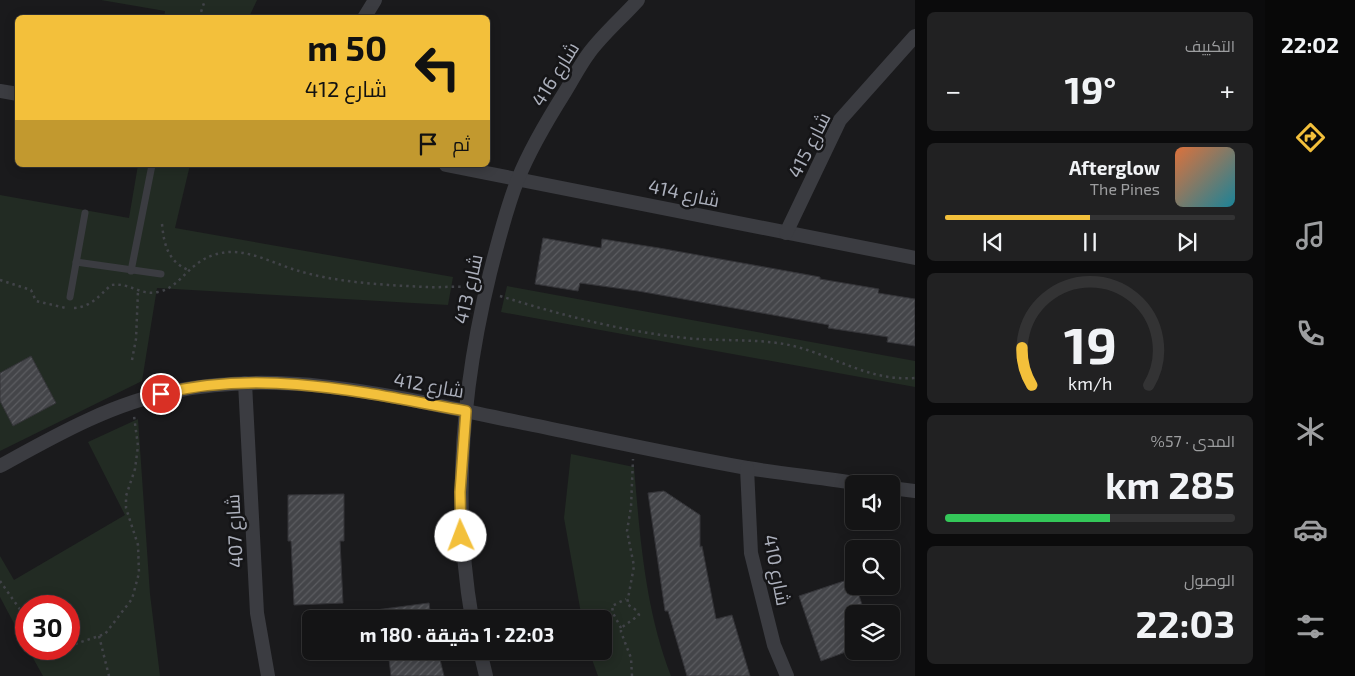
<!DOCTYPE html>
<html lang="ar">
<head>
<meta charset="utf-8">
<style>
  :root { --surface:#141415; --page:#212122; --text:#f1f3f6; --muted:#9d9ea0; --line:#333334; --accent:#f3c03b }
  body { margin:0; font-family:"Exo 2",Cairo,sans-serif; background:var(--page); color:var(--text); direction:rtl; height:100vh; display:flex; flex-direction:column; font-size:19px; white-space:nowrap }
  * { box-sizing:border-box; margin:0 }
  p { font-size:16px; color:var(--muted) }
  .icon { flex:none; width:28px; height:28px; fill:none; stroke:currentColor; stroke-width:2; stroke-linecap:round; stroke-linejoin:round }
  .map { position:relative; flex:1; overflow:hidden; direction:ltr }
  .panel { display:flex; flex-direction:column; gap:12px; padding:12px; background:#0b0b0c; width:350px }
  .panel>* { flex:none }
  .top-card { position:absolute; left:15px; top:15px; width:475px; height:152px; border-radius:8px; box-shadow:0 2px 12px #0003,0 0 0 1px var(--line); direction:rtl; background:#f3c03b; color:#111; overflow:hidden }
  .buttons { position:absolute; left:845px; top:475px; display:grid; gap:10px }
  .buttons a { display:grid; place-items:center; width:55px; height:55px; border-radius:8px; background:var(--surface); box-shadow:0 2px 12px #0003,0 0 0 1px var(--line); font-size:25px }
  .speed { position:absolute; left:15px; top:595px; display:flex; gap:10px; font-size:25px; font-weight:700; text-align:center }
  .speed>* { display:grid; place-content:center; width:65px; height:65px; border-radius:50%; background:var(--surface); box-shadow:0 2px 12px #0003,0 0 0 1px var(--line); line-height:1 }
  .speed .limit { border:8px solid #d22; background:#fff; color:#111 }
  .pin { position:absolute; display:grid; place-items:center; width:42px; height:42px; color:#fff; margin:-21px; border:2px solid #fff; border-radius:50%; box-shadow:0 1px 5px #0007 }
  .me { position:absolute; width:55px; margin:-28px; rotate:358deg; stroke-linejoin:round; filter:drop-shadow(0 0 4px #0008) }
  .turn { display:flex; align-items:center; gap:18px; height:105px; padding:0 20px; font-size:22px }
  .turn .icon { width:65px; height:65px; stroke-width:2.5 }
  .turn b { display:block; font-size:35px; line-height:42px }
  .then { display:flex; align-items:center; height:48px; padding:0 20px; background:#0003; gap:10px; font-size:19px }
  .big { font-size:38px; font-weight:700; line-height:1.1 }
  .panel .tile { flex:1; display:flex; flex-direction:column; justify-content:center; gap:8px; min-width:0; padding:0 18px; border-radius:8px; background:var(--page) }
  .panel .dial { align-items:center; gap:0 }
  .dial svg { height:130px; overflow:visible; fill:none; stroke:var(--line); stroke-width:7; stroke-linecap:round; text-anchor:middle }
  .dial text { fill:var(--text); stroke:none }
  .song { display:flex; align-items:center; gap:15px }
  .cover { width:60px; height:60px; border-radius:8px; background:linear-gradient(135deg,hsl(20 70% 55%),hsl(190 70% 35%)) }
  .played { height:5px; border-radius:2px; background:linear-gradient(90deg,var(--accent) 50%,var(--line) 50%) }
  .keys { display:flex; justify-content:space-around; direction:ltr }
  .heat { display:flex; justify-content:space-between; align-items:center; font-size:28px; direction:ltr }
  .charge { height:8px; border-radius:4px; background:linear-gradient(90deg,#34c759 57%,var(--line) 0) }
  .trip { position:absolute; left:302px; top:610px; width:310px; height:50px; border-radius:8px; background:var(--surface); box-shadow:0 2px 12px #0003,0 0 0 1px var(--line); font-weight:700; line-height:50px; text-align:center; direction:rtl }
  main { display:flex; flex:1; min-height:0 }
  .dock { display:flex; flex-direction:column; width:90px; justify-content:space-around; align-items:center; background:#080808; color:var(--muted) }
  .dock .icon { width:35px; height:35px }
  .dock .active { color:var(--accent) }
  .dock b { font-size:22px; color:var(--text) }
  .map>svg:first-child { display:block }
</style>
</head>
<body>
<main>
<nav class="dock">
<b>22:02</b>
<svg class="icon active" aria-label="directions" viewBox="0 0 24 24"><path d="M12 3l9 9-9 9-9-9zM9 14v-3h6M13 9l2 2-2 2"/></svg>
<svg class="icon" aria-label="music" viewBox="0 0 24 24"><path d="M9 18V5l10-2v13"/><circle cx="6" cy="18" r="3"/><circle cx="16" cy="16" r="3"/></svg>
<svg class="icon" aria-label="phone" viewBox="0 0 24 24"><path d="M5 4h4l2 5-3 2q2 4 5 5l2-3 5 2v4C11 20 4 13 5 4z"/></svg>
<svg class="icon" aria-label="climate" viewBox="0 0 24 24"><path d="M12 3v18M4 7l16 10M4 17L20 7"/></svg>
<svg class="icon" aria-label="car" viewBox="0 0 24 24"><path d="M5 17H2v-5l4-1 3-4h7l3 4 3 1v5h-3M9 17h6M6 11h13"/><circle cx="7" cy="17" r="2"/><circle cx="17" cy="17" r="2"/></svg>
<svg class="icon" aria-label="filters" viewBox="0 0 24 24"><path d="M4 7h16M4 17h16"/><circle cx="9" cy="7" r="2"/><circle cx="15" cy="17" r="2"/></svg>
</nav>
<section class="panel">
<div class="tile"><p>التكييف</p>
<div class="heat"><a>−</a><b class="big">19°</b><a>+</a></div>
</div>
<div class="tile">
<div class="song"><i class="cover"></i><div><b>Afterglow</b><p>The Pines</p></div></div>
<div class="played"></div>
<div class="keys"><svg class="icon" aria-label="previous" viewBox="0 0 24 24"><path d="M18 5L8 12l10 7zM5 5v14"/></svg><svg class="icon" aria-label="pause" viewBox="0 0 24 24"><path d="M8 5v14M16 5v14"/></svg><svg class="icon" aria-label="next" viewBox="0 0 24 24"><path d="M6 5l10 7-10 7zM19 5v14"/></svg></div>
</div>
<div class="tile dial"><svg viewBox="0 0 100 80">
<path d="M14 69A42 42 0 1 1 86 69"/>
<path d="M14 69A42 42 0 0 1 8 46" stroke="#f3c03b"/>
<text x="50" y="56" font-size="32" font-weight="700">19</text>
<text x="50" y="72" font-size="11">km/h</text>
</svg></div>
<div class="tile"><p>المدى · 57%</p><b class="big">285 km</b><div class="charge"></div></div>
<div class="tile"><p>الوصول</p><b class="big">22:03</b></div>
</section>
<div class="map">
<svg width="915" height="676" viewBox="0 0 915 676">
  <defs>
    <pattern id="building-hatch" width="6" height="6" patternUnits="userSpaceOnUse" patternTransform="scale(1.25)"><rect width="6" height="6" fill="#444549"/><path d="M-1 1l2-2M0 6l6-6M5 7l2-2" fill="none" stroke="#5c5d61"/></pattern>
  </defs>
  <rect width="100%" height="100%" fill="#1a1a1c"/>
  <g fill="#222b23">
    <path d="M101 0H257L249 17 164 18 165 11Z"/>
    <path d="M138 165H190L175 228 453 277 448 305 157 288 142 381 0 451V195L129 218Z"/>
    <path d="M507 286 915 361V387L501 312Z"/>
    <path d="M138 419 150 594 160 676H43L28 649H69V606H26V646L0 597V556L14 580 125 515 88 442Z"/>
    <path d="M571 454 634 467C640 537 645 609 671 676H598L589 651H604V619H582L564 518Z"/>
  </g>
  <g fill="url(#building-hatch)" stroke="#343438">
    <path d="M543 238 601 248 602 239 659 248 820 277V279L879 289 878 293 915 299V346L887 342 888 337 828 328 829 325 638 291 580 283 578 291 535 284Z"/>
    <path d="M31 356 56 403 13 426 0 401V373Z"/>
    <path d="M664 491 700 515V547L702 546 716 619 732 615 750 676H687L668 611H665L648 493Z"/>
    <path d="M344 494V541H340L343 603 294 605 291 541H288V495Z"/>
    <path d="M853 578 854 586H856L865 614H854V649L821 661 799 596Z"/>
    <path d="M429 603 431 619H368V611Z"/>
    <path d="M388 651H438L444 676H391Z"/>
  </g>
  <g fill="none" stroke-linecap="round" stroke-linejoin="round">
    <g stroke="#414348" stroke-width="2.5" stroke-dasharray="2.5 4" stroke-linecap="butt">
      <path d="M199 18 205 0"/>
      <path d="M162 224C164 245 168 261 188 270"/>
      <path d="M0 280 31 290 36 301 66 308"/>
      <path d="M500 296C558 314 617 330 677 337 712 342 749 338 784 344 829 352 867 382 915 378"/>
      <path d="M74 308C91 307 99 296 111 285 130 282 140 296 158 292 184 287 189 255 229 252 253 251 277 265 299 271 340 283 384 285 427 287 442 288 459 285 473 288"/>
      <path d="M132 360 136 339 138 291"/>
      <path d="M0 581 26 618"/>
      <path d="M621 628 613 613 612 606 626 599"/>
      <path d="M99 636 109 676"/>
      <path d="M69 646 105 634 132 599 139 573 138 545 126 508V496L135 469 138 446 134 416"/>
      <path d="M632 676 631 658 621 632V628L639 615 636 610 627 604 634 566 627 531 631 507 633 459"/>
    </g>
    <g stroke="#3b3c41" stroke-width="7">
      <path d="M76 262 161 274"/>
      <path d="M131 271 152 165"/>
      <path d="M70 297 85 213"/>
    </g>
    <g stroke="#3b3c41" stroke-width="14">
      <path d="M364 18 375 0"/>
      <path d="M0 91 18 94"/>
      <path d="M446 165 915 258"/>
      <path d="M786 233 840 120 915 36"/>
      <path d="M245 383 257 613 268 676"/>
      <path d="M0 466C56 435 112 403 175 391 293 367 413 401 528 424 601 439 674 455 747 468 785 474 824 478 862 484"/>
      <path d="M747 468 751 553 774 645 787 676"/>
      <path d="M891 488 915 491"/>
      <path d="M472 619C452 503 462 387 490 273 498 242 506 209 518 179 530 149 548 119 565 92 573 79 580 65 589 53 603 34 622 18 638 0"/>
      <path d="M480 651 486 676"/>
    </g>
  </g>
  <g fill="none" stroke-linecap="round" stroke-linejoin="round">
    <defs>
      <path id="route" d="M161 394C263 368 366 393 466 411L460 492 461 536"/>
    </defs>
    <use href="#route" stroke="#9e7d26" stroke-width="12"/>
    <use href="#route" stroke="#f3c03b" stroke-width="9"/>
  </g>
  <g text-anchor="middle" stroke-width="5" stroke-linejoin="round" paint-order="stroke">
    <g font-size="19" fill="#acb0bc" stroke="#151517">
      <text transform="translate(555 74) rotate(-58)" y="7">شارع 416</text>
      <text transform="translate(809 145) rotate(-63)" y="7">شارع 415</text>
      <text transform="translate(684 193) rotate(12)" y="7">شارع 414</text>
      <text transform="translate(468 289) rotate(-77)" y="7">شارع 413</text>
      <text transform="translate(429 385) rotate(10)" y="7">شارع 412</text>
      <text transform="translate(234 531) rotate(-93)" y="7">شارع 407</text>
      <text transform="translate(777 570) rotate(79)" y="7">شارع 410</text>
    </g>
  </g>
</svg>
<div class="buttons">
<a><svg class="icon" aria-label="sound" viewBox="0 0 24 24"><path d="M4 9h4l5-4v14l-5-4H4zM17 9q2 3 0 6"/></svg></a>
<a><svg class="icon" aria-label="search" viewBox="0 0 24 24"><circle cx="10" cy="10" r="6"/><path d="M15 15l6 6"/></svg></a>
<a><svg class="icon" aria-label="layers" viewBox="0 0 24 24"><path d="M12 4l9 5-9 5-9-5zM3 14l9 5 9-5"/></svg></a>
</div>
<div class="speed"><div class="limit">30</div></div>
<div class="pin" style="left:161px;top:394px;background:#d93025"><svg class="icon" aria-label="arrive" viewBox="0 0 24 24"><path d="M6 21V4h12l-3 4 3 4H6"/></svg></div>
<svg class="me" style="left:461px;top:536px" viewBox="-20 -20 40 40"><circle r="19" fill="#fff"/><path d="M0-13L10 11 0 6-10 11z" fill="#f3c03b"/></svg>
<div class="trip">22:03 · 1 دقيقة · 180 m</div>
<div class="top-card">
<div class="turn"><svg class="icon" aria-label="left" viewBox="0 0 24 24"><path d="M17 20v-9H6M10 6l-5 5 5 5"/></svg><div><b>50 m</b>شارع 412</div></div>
<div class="then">ثم<svg class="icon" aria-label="arrive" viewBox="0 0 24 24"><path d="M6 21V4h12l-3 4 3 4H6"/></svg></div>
</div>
</div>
</main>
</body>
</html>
